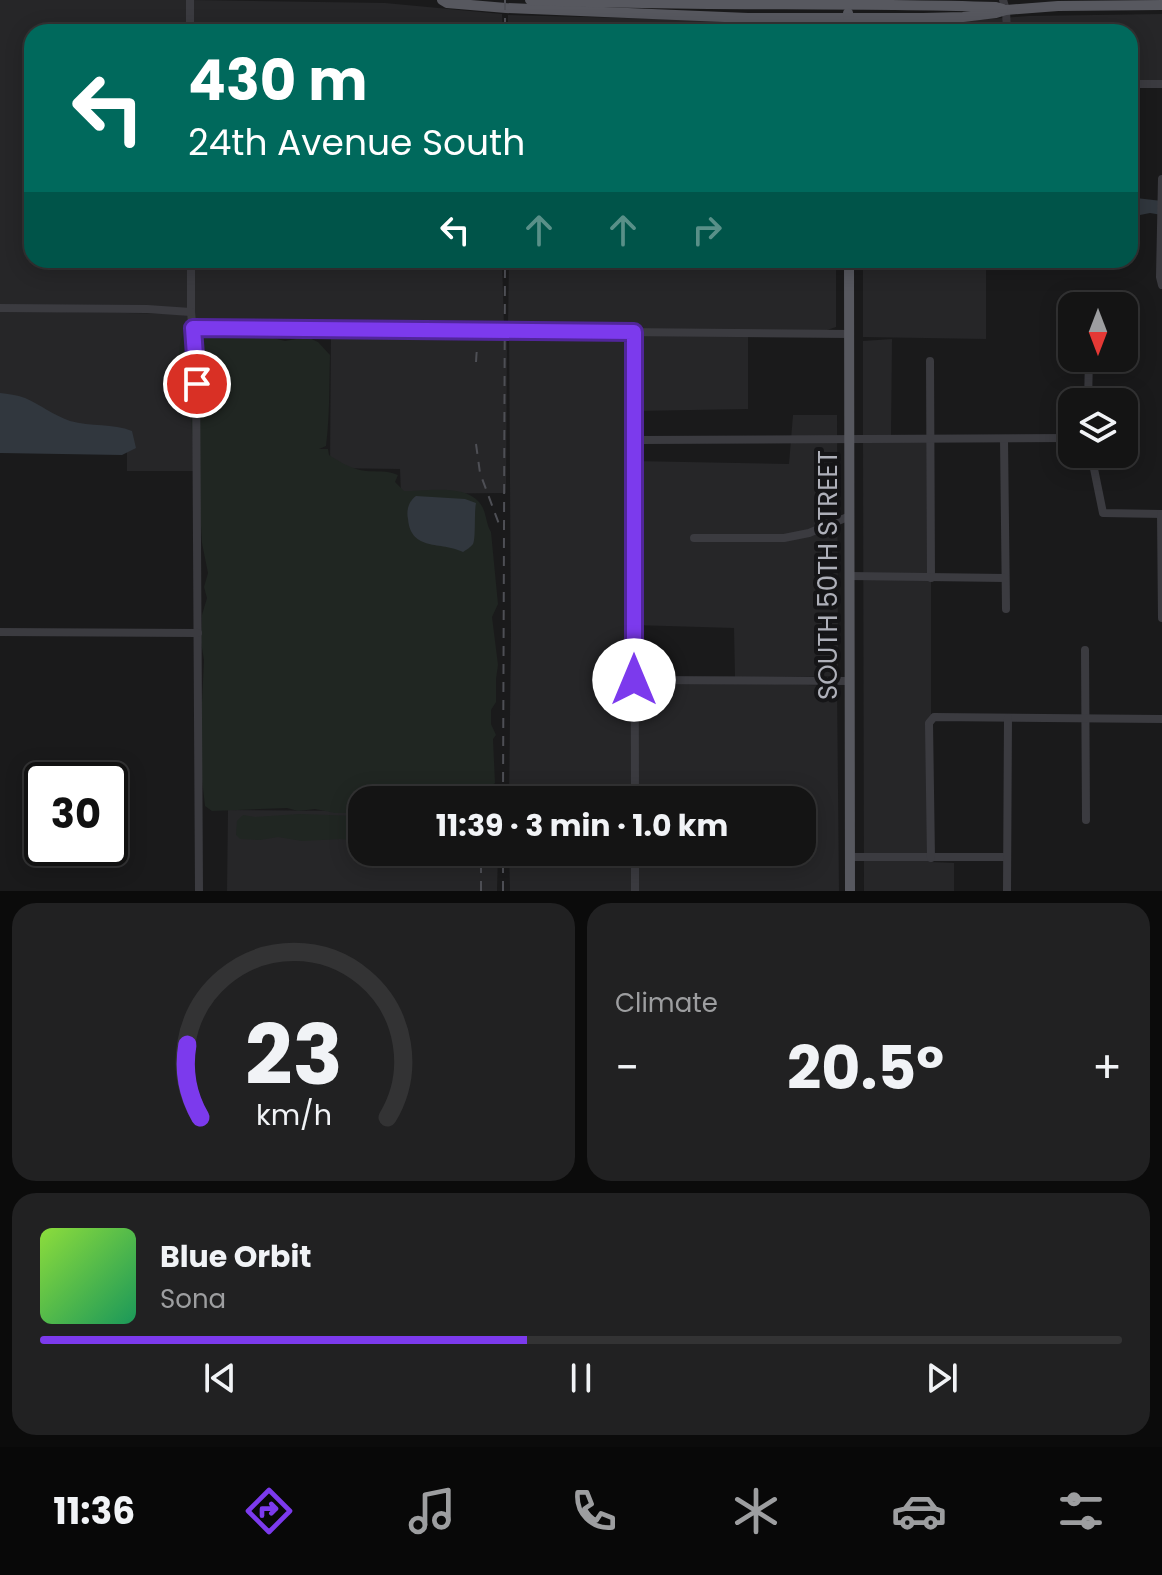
<!DOCTYPE html>
<html lang="en">
<head>
<meta charset="utf-8">
<style>
  :root { --surface:#141414; --page:#212122; --text:#f1f3f6; --muted:#9d9ea0; --line:#333334; --accent:#7c3aed }
  body { margin:0; font-family:Poppins,sans-serif; background:var(--page); color:var(--text); height:100vh; display:flex; flex-direction:column; font-size:30px; white-space:nowrap }
  * { box-sizing:border-box; margin:0 }
  p { font-size:26px; color:var(--muted) }
  .icon { flex:none; width:44px; height:44px; fill:none; stroke:currentColor; stroke-width:2; stroke-linecap:round; stroke-linejoin:round }
  .map { position:relative; height:891px; overflow:hidden }
  .panel { display:flex; flex-direction:column; gap:12px; padding:12px; background:#0b0b0b; flex:1 }
  .panel>* { flex:none }
  .hud { position:absolute; left:24px; top:24px; width:1114px; height:244px; border-radius:24px; box-shadow:0 4px 20px #0003,0 0 0 2px var(--line); background:#00695c; color:#fff; overflow:hidden }
  .needle { width:52px; rotate:180deg }
  .tools { position:absolute; left:1058px; top:292px; display:grid; gap:16px }
  .tools a { display:grid; place-items:center; width:80px; height:80px; border-radius:16px; background:var(--surface); box-shadow:0 4px 20px #0003,0 0 0 2px var(--line); font-size:40px }
  .speed { position:absolute; left:24px; top:762px; display:flex; gap:16px; font-size:40px; font-weight:700; text-align:center }
  .speed>* { display:grid; place-content:center; width:104px; height:104px; border-radius:50%; background:var(--surface); box-shadow:0 4px 20px #0003,0 0 0 2px var(--line); line-height:1 }
  .speed .limit { border:4px solid #111; border-radius:12px; background:#fff; color:#111 }
  .pin { position:absolute; display:grid; place-items:center; width:68px; height:68px; color:#fff; margin:-34px; border:4px solid #fff; border-radius:50%; box-shadow:0 2px 8px #0007 }
  .me { position:absolute; width:88px; margin:-44px; rotate:0deg; stroke-linejoin:round; filter:drop-shadow(0 0 6px #0008) }
  .turn { display:flex; align-items:center; gap:28px; height:168px; padding:0 32px; font-size:36px }
  .turn .icon { width:104px; height:104px; stroke-width:2.5 }
  .turn b { display:block; font-size:56px; line-height:68px }
  .lanes { display:flex; align-items:center; height:76px; padding:0 32px; background:#0003; justify-content:center; gap:40px; direction:ltr }
  .lanes .off { opacity:.35 }
  .big { font-size:60px; font-weight:700; line-height:1.1 }
  .panel .tile { flex:1; display:flex; flex-direction:column; justify-content:center; gap:12px; min-width:0; padding:0 28px; border-radius:24px; background:var(--page) }
  .panel .dial { align-items:center; gap:0 }
  .dial svg { height:208px; overflow:visible; fill:none; stroke:var(--line); stroke-width:7; stroke-linecap:round; text-anchor:middle }
  .dial text { fill:var(--text); stroke:none }
  .song { display:flex; align-items:center; gap:24px }
  .cover { width:96px; height:96px; border-radius:12px; background:linear-gradient(135deg,hsl(90 70% 55%),hsl(150 70% 35%)) }
  .played { height:8px; border-radius:4px; background:linear-gradient(90deg,var(--accent) 45%,var(--line) 45%) }
  .keys { display:flex; justify-content:space-around; direction:ltr }
  .heat { display:flex; justify-content:space-between; align-items:center; font-size:44px; direction:ltr }
  .panel .tiles { flex:1; display:grid; gap:12px; grid-template-columns:1fr 1fr }
  .tile:last-child { grid-column:span 2 }
  .trip { position:absolute; left:348px; top:786px; width:468px; height:80px; border-radius:24px; background:var(--surface); box-shadow:0 4px 20px #0003,0 0 0 2px var(--line); font-weight:700; line-height:80px; text-align:center }
  .tab-bar { display:flex; height:128px; justify-content:space-around; align-items:center; background:#080808; color:var(--muted) }
  .tab-bar .icon { width:56px; height:56px }
  .tab-bar .current { color:var(--accent) }
  .tab-bar b { font-size:36px; color:var(--text) }
  .map>svg:first-child { display:block }
</style>
</head>
<body>
<div class="map">
<svg width="1162" height="891" viewBox="0 0 1162 891">
  <rect width="100%" height="100%" fill="#1a1a1b"/>
  <g fill="#262628">
    <path d="M0 0H188V32H32V260H188V308L0 306Z"/>
    <path d="M192 0 385 3 502 14 503 32H192Z"/>
    <path d="M1162 14V84L1130 83V32H927L926 24 1029 16Z"/>
    <path d="M508 15 698 20 824 27 833 32H508Z"/>
    <path d="M193 260H502L504 327 197 326 193 313Z"/>
    <path d="M509 260H836V327L827 330 633 332 508 326Z"/>
    <path d="M863 260H986V339L863 337Z"/>
    <path d="M0 311 189 314 209 471H127V439L0 437Z"/>
    <path d="M509 330 631 333 633 461 789 464 793 415H837L838 676 735 677 734 628 634 625V800H509L511 635Z"/>
    <path d="M331 331H507L506 493 401 494 400 469 330 468Z"/>
    <path d="M636 334H748V409L635 411Z"/>
    <path d="M892 339 891 435H863V341Z"/>
    <path d="M931 439V862L954 863V891H864L863 441Z"/>
    <path d="M722 682 837 686 839 891H637V852H802V800H636V683Z"/>
    <path d="M228 810 362 811V852H498L497 891H227Z"/>
    <path d="M509 852H634V891H510Z"/>
  </g>
  <path fill="#202622" d="M184 331H209L244 336 269 337 285 341 307 337 318 342 330 355C329 385 330 415 326 446L319 449H328L329 455C340 462 353 470 366 471 377 472 387 470 398 475L395 482 404 491C424 491 465 484 479 502 487 511 485 522 491 532L498 604 492 617 498 665 496 679V702L491 710V724L496 735 493 739 495 783 488 789 487 800H362V813L355 816 362 817V841L340 839 302 841 278 837 260 840 240 839 236 835 237 821 243 815 255 817 300 814 355 816 346 813H335L315 809 298 811 287 808 212 811 205 806 201 771V723L204 660 201 642 202 615 207 598 204 587 208 573 202 543 197 459 192 434 190 399 184 392 181 382 183 370 179 358 180 344Z"/>
  <g fill="#31373e">
    <path d="M887 25 912 26 918 32H869L876 26Z"/>
    <path d="M1136 198 1162 201V215L1150 213 1130 217V199Z"/>
    <path d="M0 393C8 394 17 395 25 398 41 405 53 415 70 421 91 427 113 423 132 431L136 448 122 455 0 453Z"/>
    <path d="M416 496 465 499 476 503C474 512 476 539 473 544 471 547 466 550 463 552 441 541 411 552 408 519 406 510 409 501 416 496Z"/>
  </g>
  <g fill="none" stroke-linecap="round" stroke-linejoin="round">
    <g stroke="#3b3b40" stroke-width="8">
      <path d="M190 0V32"/>
      <path d="M1003 0 1006 10 1007 32"/>
      <path d="M1130 84H1162"/>
      <path d="M1162 179 1160 277 1162 285"/>
      <path d="M191 260V312L196 365 199 891"/>
      <path d="M0 308 147 309 191 312"/>
      <path d="M193 328 850 334"/>
      <path d="M634 332 635 800"/>
      <path d="M930 361 931 578"/>
      <path d="M1088 402 1089 358"/>
      <path d="M1004 439 1006 609"/>
      <path d="M639 440 1072 438"/>
      <path d="M1091 454 1103 513 1162 514"/>
      <path d="M1161 514 1162 618"/>
      <path d="M694 538H784L809 533 850 516"/>
      <path d="M850 576 1005 578"/>
      <path d="M0 632 198 633"/>
      <path d="M1085 650 1086 820"/>
      <path d="M634 680 850 681"/>
      <path d="M635 852V891"/>
      <path d="M850 857H1007"/>
      <path d="M931 858 929 723 934 717 1162 719"/>
      <path d="M1007 891 1008 718"/>
    </g>
    <g stroke="#57585f" stroke-width="10">
      <path d="M442 0 447 3 506 8 748 18H923L963 17 996 13 1006 10 1058 6 1162 5"/>
      <path d="M530 0C685 7 841 2 996 7L1003 9"/>
      <path d="M848 13 849 18V32"/>
      <path d="M849 260 850 891"/>
    </g>
    <g stroke="#4e4f55" stroke-width="2" stroke-dasharray="10 8" stroke-linecap="butt">
      <path d="M505 0V32"/>
      <path d="M476 362 477 347"/>
      <path d="M476 444 480 473 499 524"/>
      <path d="M503 800 505 260"/>
      <path d="M481 891V852"/>
      <path d="M503 891V852"/>
    </g>
  </g>
  <g fill="none" stroke-linecap="round" stroke-linejoin="round">
    <defs>
      <path id="route" d="M197 384 193 328 634 332V680"/>
    </defs>
    <use href="#route" stroke="#51269a" stroke-width="20"/>
    <use href="#route" stroke="#7c3aed" stroke-width="14"/>
  </g>
  <g text-anchor="middle" stroke-width="8" stroke-linejoin="round" paint-order="stroke">
    <g font-size="26" fill="#aeb0b9" stroke="#151517">
      <text transform="translate(828 575) rotate(-90)" y="9">SOUTH 50TH STREET</text>
    </g>
  </g>
</svg>
<div class="tools">
<a><svg class="needle" viewBox="-14 -14 28 28"><path d="M0-13l5 13h-10z" fill="#e53935"/><path d="M0 13l5-13h-10z" fill="#9d9ea0"/></svg></a>
<a><svg class="icon" aria-label="layers" viewBox="0 0 24 24"><path d="M12 4l9 5-9 5-9-5zM3 14l9 5 9-5"/></svg></a>
</div>
<div class="speed"><div class="limit">30</div></div>
<div class="pin" style="left:197px;top:384px;background:#d93025"><svg class="icon" aria-label="arrive" viewBox="0 0 24 24"><path d="M6 21V4h12l-3 4 3 4H6"/></svg></div>
<svg class="me" style="left:634px;top:680px" viewBox="-20 -20 40 40"><circle r="19" fill="#fff"/><path d="M0-13L10 11 0 6-10 11z" fill="#7c3aed"/></svg>
<div class="trip">11:39 · 3 min · 1.0 km</div>
<div class="hud">
<div class="turn"><svg class="icon" aria-label="left" viewBox="0 0 24 24"><path d="M17 20v-9H6M10 6l-5 5 5 5"/></svg><div><b>430 m</b>24th Avenue South</div></div>
<div class="lanes"><svg class="icon" aria-label="left" viewBox="0 0 24 24"><path d="M17 20v-9H6M10 6l-5 5 5 5"/></svg><svg class="icon off" aria-label="ahead" viewBox="0 0 24 24"><path d="M12 20V5M6 11l6-6 6 6"/></svg><svg class="icon off" aria-label="ahead" viewBox="0 0 24 24"><path d="M12 20V5M6 11l6-6 6 6"/></svg><svg class="icon off" aria-label="right" viewBox="0 0 24 24"><path d="M7 20v-9h11M14 6l5 5-5 5"/></svg></div>
</div>
</div>
<section class="panel">
<div class="tiles">
<div class="tile dial"><svg viewBox="0 0 100 80">
<path d="M14 69A42 42 0 1 1 86 69"/>
<path d="M14 69A42 42 0 0 1 9 41" stroke="#7c3aed"/>
<text x="50" y="56" font-size="32" font-weight="700">23</text>
<text x="50" y="72" font-size="11">km/h</text>
</svg></div>
<div class="tile"><p>Climate</p>
<div class="heat"><a>−</a><b class="big">20.5°</b><a>+</a></div>
</div>
<div class="tile">
<div class="song"><i class="cover"></i><div><b>Blue Orbit</b><p>Sona</p></div></div>
<div class="played"></div>
<div class="keys"><svg class="icon" aria-label="previous" viewBox="0 0 24 24"><path d="M18 5L8 12l10 7zM5 5v14"/></svg><svg class="icon" aria-label="pause" viewBox="0 0 24 24"><path d="M8 5v14M16 5v14"/></svg><svg class="icon" aria-label="next" viewBox="0 0 24 24"><path d="M6 5l10 7-10 7zM19 5v14"/></svg></div>
</div>
</div>
</section>
<nav class="tab-bar">
<b>11:36</b>
<svg class="icon current" aria-label="directions" viewBox="0 0 24 24"><path d="M12 3l9 9-9 9-9-9zM9 14v-3h6M13 9l2 2-2 2"/></svg>
<svg class="icon" aria-label="music" viewBox="0 0 24 24"><path d="M9 18V5l10-2v13"/><circle cx="6" cy="18" r="3"/><circle cx="16" cy="16" r="3"/></svg>
<svg class="icon" aria-label="phone" viewBox="0 0 24 24"><path d="M5 4h4l2 5-3 2q2 4 5 5l2-3 5 2v4C11 20 4 13 5 4z"/></svg>
<svg class="icon" aria-label="climate" viewBox="0 0 24 24"><path d="M12 3v18M4 7l16 10M4 17L20 7"/></svg>
<svg class="icon" aria-label="car" viewBox="0 0 24 24"><path d="M5 17H2v-5l4-1 3-4h7l3 4 3 1v5h-3M9 17h6M6 11h13"/><circle cx="7" cy="17" r="2"/><circle cx="17" cy="17" r="2"/></svg>
<svg class="icon" aria-label="filters" viewBox="0 0 24 24"><path d="M4 7h16M4 17h16"/><circle cx="9" cy="7" r="2"/><circle cx="15" cy="17" r="2"/></svg>
</nav>
</body>
</html>
